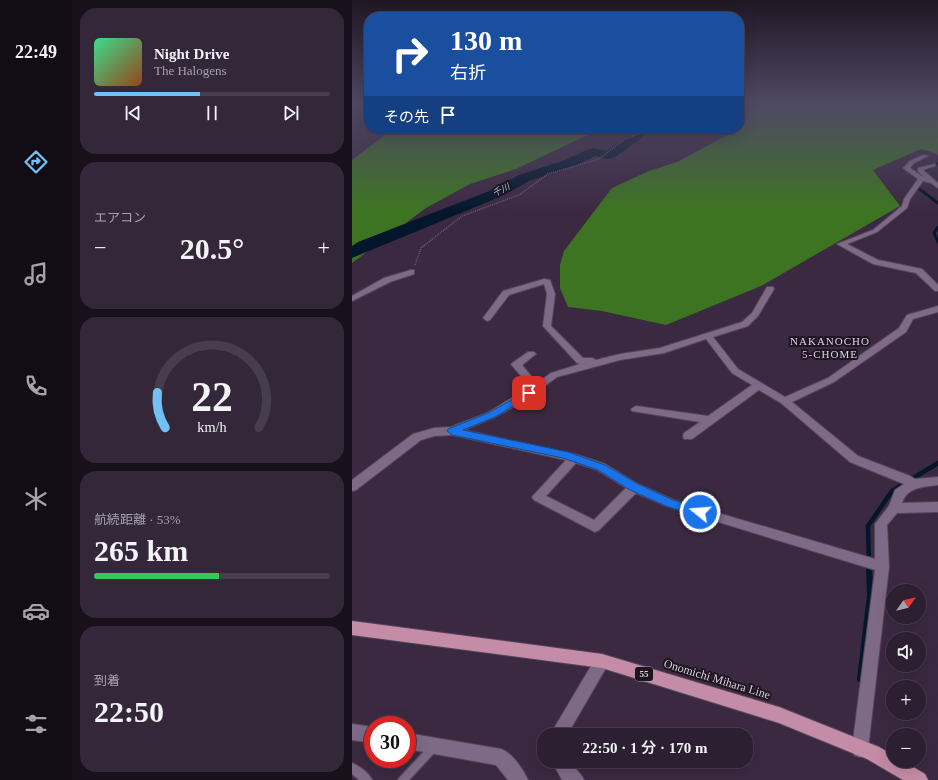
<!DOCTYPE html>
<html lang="ja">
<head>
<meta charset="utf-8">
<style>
  :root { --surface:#2c1f31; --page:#342739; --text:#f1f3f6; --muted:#a6a2ab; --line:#483d4d; --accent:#70c1f4 }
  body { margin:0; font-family:"Times New Roman","Noto Sans JP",serif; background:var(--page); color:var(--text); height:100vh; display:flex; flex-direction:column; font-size:15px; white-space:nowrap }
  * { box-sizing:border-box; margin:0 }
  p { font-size:13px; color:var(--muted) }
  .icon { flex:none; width:22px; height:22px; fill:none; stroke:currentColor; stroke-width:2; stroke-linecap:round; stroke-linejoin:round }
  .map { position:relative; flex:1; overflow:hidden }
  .details { display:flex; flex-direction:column; gap:8px; padding:8px; background:#18111b; width:280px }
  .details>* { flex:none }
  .guide { position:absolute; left:12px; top:12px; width:380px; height:122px; border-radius:16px; box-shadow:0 4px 16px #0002,0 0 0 1px var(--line); background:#1a4fa0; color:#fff; overflow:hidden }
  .needle { width:26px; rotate:56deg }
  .tools { position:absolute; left:534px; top:584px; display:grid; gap:8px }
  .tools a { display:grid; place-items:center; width:40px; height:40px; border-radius:50%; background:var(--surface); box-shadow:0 4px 16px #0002,0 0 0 1px var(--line); font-size:20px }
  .speed { position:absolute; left:12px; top:716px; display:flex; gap:8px; font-size:20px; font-weight:700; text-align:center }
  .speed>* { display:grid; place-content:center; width:52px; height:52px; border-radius:50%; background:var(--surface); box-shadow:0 4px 16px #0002,0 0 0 1px var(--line); line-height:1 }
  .speed .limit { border:6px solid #d22; background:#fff; color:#111 }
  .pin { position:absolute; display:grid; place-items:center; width:34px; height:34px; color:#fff; margin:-17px; border-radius:8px; box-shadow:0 2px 6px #0006 }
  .me { position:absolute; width:44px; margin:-22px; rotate:287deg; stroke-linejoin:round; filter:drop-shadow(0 0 3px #0008) }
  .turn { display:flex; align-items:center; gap:14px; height:84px; padding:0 20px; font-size:18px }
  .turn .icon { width:52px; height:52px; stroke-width:2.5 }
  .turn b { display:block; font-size:28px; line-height:34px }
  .then { display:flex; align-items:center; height:38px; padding:0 20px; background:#0003; gap:8px; font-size:15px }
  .big { font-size:30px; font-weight:600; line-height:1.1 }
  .details .tile { flex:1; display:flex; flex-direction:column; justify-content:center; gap:6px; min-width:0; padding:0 14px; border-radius:16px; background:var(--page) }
  .details .dial { align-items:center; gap:0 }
  .dial svg { height:104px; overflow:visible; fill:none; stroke:var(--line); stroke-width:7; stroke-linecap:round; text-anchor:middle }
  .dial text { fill:var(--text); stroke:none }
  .song { display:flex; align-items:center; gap:12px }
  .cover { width:48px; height:48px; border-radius:6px; background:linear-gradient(135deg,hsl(150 70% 55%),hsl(20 70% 35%)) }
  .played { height:4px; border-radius:2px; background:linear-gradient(90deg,var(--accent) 45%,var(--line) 45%) }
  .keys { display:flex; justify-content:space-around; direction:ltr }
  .heat { display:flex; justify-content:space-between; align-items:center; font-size:22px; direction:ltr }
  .charge { height:6px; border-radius:3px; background:linear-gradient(90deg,#34c759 53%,var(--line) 0) }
  .trip { position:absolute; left:185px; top:728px; width:216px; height:40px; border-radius:16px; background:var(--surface); box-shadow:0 4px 16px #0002,0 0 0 1px var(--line); font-weight:600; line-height:40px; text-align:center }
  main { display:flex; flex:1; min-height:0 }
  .tab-bar { display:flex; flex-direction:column; width:72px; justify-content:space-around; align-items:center; background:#120c14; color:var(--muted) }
  .tab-bar .icon { width:28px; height:28px }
  .tab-bar .selected { color:var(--accent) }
  .tab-bar b { font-size:18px; color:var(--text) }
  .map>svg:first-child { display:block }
</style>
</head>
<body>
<main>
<nav class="tab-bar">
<b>22:49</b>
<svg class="icon selected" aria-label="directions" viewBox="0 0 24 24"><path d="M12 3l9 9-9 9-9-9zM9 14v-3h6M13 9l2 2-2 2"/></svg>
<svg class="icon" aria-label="music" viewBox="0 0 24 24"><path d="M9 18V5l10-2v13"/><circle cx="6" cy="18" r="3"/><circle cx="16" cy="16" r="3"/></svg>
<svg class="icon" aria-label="phone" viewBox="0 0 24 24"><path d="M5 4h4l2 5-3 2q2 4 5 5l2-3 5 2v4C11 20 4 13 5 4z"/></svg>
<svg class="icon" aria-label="climate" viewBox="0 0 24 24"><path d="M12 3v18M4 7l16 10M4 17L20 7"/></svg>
<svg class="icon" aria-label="car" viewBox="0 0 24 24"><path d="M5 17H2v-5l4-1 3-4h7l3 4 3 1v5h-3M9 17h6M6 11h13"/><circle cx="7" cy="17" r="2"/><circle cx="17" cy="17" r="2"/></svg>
<svg class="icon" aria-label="filters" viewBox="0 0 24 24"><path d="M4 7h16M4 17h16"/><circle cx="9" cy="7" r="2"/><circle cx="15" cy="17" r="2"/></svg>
</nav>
<section class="details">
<div class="tile">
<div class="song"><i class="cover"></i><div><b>Night Drive</b><p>The Halogens</p></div></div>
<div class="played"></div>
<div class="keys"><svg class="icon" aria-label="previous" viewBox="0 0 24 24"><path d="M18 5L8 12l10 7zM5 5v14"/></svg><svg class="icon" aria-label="pause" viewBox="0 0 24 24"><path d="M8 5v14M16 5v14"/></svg><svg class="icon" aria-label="next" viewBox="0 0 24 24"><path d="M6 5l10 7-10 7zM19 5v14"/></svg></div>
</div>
<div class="tile"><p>エアコン</p>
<div class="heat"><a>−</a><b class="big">20.5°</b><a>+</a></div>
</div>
<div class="tile dial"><svg viewBox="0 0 100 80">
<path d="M14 69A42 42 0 1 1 86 69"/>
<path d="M14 69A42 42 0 0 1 8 42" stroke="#70c1f4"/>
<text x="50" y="56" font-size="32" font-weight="700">22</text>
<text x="50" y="72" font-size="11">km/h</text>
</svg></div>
<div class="tile"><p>航続距離 · 53%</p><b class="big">265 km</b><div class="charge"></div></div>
<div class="tile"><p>到着</p><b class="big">22:50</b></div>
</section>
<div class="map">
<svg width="586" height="780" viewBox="0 0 586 780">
  <rect width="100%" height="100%" fill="#3b2941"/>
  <g fill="#3d7421">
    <path d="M414 103H586V154L569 149 521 170 548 206 409 286 314 325 250 311 216 307 208 288V265L212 251 260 188 297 171 325 162 387 129 393 125 395 112Z"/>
    <path d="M41 129H248L164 169 118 184 74 208 0 263V160Z"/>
  </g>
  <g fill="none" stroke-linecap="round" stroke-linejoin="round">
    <path stroke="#04162c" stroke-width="2" d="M568 174 586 163"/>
    <g stroke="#04162c" stroke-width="3">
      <path d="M566 183V188L586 203"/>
      <path d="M586 227 582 233 586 242"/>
    </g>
    <path stroke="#04162c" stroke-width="4.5" d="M517 567 516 526 540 491 586 463"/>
    <path stroke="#04162c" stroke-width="6" d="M508 679 518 595 517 566"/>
    <path fill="#04162c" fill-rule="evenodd" d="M288 129H303L263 157 255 159 243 156 223 166 177 181 150 196 0 258V246L6 242 140 190 167 175 213 160 237 149 242 148 254 151Z"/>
    <defs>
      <g id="lane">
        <path d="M81 743 84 745 86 748 84 751 57 780H46L48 777 78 745Z"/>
        <path d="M0 763C7 766 17 773 20 780H7L0 774Z"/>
      </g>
      <g id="street">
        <path d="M571 155 576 156 562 163 558 168 573 178 566 171V168L583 164V166L571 170 586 183V188L579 183 571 181 558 199 555 208 525 232 495 244 526 260 570 269 586 285V291H583L564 273 521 264 485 244 521 230 550 206 552 199 566 179 551 168 558 161Z"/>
        <path d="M59 270H62V274L38 282 0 301V296L32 278Z"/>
        <path d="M192 279 198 280 203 294 199 326 231 358H240L244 360 268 354 308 348 390 322 400 313 415 287H421L422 289 406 316 396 326 361 337 386 369 433 397 476 378 547 328 555 315 586 306V312L561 319 554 332 482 382 440 402 506 456 558 476 563 479 586 477V485C571 487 555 487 550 503L586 502V512L545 513 535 525 537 567 516 749 514 755 508 757 502 755 500 749 523 570 314 506 284 493 247 530 243 532 182 500 180 497 214 460 100 435 82 436 69 440 4 490 0 491V480L61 434 82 428 99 427 135 413 178 387 159 364 176 352H182L184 354 170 365 185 383 199 373 228 364 225 363 191 326 195 294 192 284 157 295 138 320 135 321 131 318 151 291ZM354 339 380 373 400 385 356 416 284 406 279 409 280 411 348 422 332 433 331 436 332 439H340L407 390 429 403 498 462 552 484 543 490 537 506 523 524V559L322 500 286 484 253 464 226 455 112 430 143 417 174 400 205 377 268 360 312 353ZM224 463 245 470 274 488 242 520 194 496Z"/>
        <path d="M250 654 255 656 258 661 215 735H198L245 656Z"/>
        <path d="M0 724 21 727V743L0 740Z"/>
        <path d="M55 733 149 749C160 753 171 769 176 780H156L144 765 55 749Z"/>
        <path d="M200 761H218C222 768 229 773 232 780H210Z"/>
      </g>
      <path id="primary" d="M0 621 250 654 427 707 527 747 541 755V761H551L573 774 576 780H551L515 759 427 723 250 668 0 635Z"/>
    </defs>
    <use href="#lane" stroke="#55465b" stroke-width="2.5"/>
    <use href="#street" stroke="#55465b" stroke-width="2"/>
    <use href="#primary" stroke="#55465b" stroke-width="2"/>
    <g stroke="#6c5c72" stroke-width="1.5" stroke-dasharray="1 1" stroke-linecap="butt">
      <path d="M279 129 280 136"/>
      <path d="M586 139 581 150 586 155"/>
      <path d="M63 265 69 248 110 216 167 195 196 174 247 159 273 139 299 129"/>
    </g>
    <use href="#lane" fill="#7e6a86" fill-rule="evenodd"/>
    <use href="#street" fill="#7e6a86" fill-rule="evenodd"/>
    <use href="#primary" fill="#c48ca6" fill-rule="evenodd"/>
  </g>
  <linearGradient id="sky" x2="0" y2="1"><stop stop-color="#201724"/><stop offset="0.49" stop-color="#4f4965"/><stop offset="1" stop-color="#4f4965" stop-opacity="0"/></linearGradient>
  <rect width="586" height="212" fill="url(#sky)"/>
  <path fill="#1a73e8" stroke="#114b97" d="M177 390 180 391V395L143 417 111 430 216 452 253 465 286 484 321 500 352 509 354 512 352 515 348 517 314 506 278 490 246 470 211 458 100 435 95 431 96 429 136 413Z"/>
  <g text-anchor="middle" stroke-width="4" stroke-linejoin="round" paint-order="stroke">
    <g font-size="9" font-style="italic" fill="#a8c7ed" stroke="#1d1520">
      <text transform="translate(149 190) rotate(-28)" y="3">千川</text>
    </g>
    <rect fill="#1d1520" stroke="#a196a5" stroke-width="1" x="283" y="667" width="18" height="14" rx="3"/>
    <g font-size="9" font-weight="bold" fill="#d9cede">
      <text x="292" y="677">55</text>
    </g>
    <g font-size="11" letter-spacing="1" fill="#e3ccec" stroke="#1d1520">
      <text x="478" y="345">NAKANOCHO<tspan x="478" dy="13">5-CHOME</tspan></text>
    </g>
    <g font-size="12" fill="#d9cede" stroke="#1d1520">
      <text transform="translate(365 679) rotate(17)" y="4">Onomichi Mihara Line</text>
    </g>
  </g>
</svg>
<div class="tools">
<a><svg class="needle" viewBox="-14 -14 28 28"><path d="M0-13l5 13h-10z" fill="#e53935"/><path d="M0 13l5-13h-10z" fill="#a6a2ab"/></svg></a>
<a><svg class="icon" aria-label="sound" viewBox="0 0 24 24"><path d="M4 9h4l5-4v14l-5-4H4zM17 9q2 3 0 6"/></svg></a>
<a>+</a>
<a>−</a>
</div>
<div class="speed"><div class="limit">30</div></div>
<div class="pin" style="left:177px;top:393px;background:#d93025"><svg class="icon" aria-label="arrive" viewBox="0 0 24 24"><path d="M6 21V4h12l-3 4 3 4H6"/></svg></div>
<svg class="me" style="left:348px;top:512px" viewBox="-20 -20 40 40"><circle r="17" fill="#1a73e8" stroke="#fff" stroke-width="3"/><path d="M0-11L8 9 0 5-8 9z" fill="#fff"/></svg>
<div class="trip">22:50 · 1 分 · 170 m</div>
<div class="guide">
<div class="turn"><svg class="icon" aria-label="right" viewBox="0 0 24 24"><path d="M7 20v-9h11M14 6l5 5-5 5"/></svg><div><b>130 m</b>右折</div></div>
<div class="then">その先<svg class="icon" aria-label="arrive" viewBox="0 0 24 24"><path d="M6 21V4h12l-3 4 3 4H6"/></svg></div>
</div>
</div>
</main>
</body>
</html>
